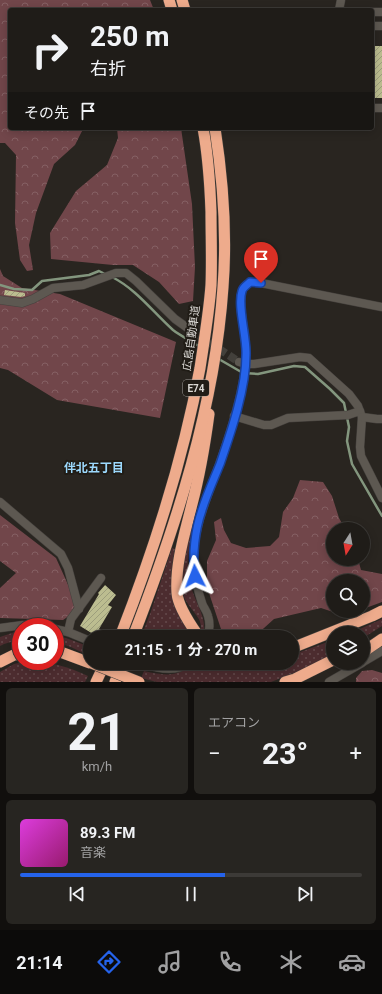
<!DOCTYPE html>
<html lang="ja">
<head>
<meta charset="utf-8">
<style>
  :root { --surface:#1f1c18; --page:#272521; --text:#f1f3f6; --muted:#a1a1a2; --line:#3c3a37; --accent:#2563eb }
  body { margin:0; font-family:Roboto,"Noto Sans JP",sans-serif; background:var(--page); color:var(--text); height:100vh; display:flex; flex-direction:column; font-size:15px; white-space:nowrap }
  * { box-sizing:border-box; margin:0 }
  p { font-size:13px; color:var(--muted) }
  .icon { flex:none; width:22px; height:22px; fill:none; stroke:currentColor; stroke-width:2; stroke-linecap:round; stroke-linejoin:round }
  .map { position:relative; height:682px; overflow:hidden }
  .sheet { display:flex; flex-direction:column; gap:6px; padding:6px; background:#110f0d; flex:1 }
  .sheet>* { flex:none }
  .hud { position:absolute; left:8px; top:8px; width:366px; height:122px; border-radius:4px; box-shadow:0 2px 10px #0003,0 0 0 1px var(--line); background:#1f1c18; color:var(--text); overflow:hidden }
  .needle { width:26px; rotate:191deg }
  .tools { position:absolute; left:326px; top:522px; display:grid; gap:8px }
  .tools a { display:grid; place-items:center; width:44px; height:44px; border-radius:50%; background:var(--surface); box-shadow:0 2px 10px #0003,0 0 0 1px var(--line); font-size:20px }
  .speed { position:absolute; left:12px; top:618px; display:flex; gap:8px; font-size:20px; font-weight:700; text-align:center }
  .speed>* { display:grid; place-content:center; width:52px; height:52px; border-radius:50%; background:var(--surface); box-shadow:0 2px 10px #0003,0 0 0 1px var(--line); line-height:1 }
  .speed .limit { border:6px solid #d22; background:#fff; color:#111 }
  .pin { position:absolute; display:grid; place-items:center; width:34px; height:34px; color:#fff; margin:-41px -17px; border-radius:50% 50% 50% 0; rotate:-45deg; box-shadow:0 0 4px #0007 }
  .pin .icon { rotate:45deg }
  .me { position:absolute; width:44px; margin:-22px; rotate:357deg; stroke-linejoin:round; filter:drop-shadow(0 0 3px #0008) }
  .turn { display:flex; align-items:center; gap:14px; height:84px; padding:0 16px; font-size:18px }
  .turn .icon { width:52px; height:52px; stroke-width:2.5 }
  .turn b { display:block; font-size:28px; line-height:34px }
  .then { display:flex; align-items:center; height:38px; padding:0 16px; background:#0003; gap:8px; font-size:15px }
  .big { font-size:30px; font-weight:700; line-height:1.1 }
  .sheet .tile { flex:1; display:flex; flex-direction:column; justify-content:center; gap:6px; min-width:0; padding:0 14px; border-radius:6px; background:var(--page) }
  .sheet .dial { align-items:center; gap:0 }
  .dial b { font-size:52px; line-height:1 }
  .song { display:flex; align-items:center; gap:12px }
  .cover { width:48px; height:48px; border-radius:6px; background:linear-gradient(135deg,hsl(300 70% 55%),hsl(320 70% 35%)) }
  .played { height:4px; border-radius:2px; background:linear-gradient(90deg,var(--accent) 60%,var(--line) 60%) }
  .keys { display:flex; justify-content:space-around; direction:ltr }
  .heat { display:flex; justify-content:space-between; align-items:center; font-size:22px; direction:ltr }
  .sheet .tiles { flex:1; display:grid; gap:6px; grid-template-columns:1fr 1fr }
  .tile:last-child { grid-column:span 2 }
  .trip { position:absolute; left:83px; top:630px; width:216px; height:40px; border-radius:20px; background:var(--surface); box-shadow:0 2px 10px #0003,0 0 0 1px var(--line); font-weight:700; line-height:40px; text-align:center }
  .tabs { display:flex; height:64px; justify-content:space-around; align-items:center; background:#0c0b0a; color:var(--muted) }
  .tabs .icon { width:28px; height:28px }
  .tabs .selected { color:var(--accent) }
  .tabs b { font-size:18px; color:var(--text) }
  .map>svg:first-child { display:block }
</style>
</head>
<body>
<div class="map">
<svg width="382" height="682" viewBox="0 0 382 682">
  <defs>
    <pattern id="grass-dots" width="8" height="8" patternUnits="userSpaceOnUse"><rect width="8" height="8" fill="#4c2c2f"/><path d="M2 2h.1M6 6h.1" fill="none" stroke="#654a4c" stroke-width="1.8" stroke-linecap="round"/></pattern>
    <pattern id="forest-crowns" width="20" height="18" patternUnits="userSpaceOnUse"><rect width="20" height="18" fill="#71464a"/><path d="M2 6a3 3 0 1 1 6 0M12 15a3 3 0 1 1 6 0" fill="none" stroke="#856063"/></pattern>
    <pattern id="building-hatch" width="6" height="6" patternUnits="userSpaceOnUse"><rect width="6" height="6" fill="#bcbd90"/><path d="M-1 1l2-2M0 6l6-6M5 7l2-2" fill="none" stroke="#9d9e7c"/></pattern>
  </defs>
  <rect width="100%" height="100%" fill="#292520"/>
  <g fill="url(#grass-dots)">
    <path d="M192 522H194C191 538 186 558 189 574 189 580 190 585 192 590 197 605 208 621 203 637H198C208 620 191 613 184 597 177 577 187 542 192 522Z"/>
    <path d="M172 548 175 549C168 582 171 610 193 637H141L150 614Z"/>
    <path d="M382 619V626L363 638V633H351Z"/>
    <path d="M15 632H21V639L4 644 0 646V637Z"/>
    <path d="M55 636 66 638 90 647 89 656 71 647 55 642Z"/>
    <path d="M333 640V655L314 665 271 682H157L141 678 144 671C168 676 175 677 197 663H292V655Z"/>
    <path d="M28 661C50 661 68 667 88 676L85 682H0V672L14 664Z"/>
  </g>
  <g fill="url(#forest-crowns)">
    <path d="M0 0H150L154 10H10V128H81L82 131 75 145 54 164 36 213 29 245 33 270 27 271 20 260 15 223 16 155 5 143H0Z"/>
    <path d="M117 128H181L192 204 195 267 193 301 179 304 159 282 133 265H113L51 259 50 233 76 191 107 165 118 138Z"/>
    <path d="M0 269 3 276 22 288 60 294 176 342 160 418 57 400 8 370 0 368Z"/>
    <path d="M300 480 323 482 332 496 339 518 345 529H333V559H358L361 570 382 574V602L363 609V581H333V611H358L345 616 321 608 274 619 254 637H230L222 632 207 587V561L216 540 214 522 221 518 224 530 231 543 246 548 270 546 279 537 283 512 293 498Z"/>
    <path d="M0 515 56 558 79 609 63 620 0 618V588L16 573 0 561Z"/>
    <path d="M372 670 382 673V682H356V678L362 671Z"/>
  </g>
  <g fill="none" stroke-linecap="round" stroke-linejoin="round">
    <g stroke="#83967e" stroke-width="2.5">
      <path d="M112 277C136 289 153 312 173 330 181 336 191 341 200 347"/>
      <path d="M0 285 14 289 32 290 42 281 89 275 99 271 105 274"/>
      <path d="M217 358 243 373 258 374 294 366 305 367 330 389 344 403 349 427 347 441 352 464 382 516"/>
    </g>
  </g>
  <g fill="url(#building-hatch)">
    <rect x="372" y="46" width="10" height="52"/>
    <path d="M5 290 25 293V296L21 297 4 295Z"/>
    <path d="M105 585 116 595 108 605 112 607 99 629 103 631 98 637 80 626 99 594 98 593Z"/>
  </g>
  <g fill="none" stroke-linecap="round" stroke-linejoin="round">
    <path stroke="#43403b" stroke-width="8" stroke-dasharray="8 4" stroke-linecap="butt" d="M189 329 239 362"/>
    <defs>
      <g id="minor">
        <path d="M339 10 341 0"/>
        <path d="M372 12H382"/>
        <path d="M372 26H382"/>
        <path d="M372 108H382"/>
        <path d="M0 300 22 303 33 299 53 288 83 285 116 273H126L136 281 175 319 189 329"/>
        <path d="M239 362 246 364H254L300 357 309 358 349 394 358 406 362 417 360 447 361 456 382 498"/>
        <path d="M234 416 264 425H271L288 418 348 415 360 411"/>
        <path d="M362 417 377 419H382"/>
        <path d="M0 502 61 554 68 568 79 609"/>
        <path d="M0 628 23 625 47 627"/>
        <path d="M55 629 68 632 90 641"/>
        <path d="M68 632 71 619 101 578"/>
        <path d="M207 637C210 631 210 622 208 616 207 611 203 607 202 603 198 591 195 579 194 567 191 532 207 498 219 465 230 434 246 387 246 354 247 336 237 306 242 291 243 287 247 285 250 282L261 283 382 307"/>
        <path d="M363 662 382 651"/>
        <path d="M141 663C155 668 176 673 188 663"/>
        <path d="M329 682 362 663"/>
      </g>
      <g id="highway">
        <path d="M169 0 172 10"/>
        <path d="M182 0 185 10"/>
        <path d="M197 634C190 624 178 606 177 593 175 563 185 533 192 504 200 474 205 444 209 414"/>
        <path d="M120 637C154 550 183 461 200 368 204 341 209 313 211 285 212 260 211 236 211 212 210 184 208 155 203 128"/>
        <path d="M133 637C176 526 215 407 223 287 227 235 223 180 215 128"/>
        <path d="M292 648 372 616 382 611"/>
        <path d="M55 650 90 663"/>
        <path d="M363 652 382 639"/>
        <path d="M0 662 14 655 21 654"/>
        <path d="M96 682 105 663"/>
        <path d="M115 682 123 663"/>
        <path d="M285 682 295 679 333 660"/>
      </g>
    </defs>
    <use href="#minor" stroke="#46423e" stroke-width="9"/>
    <use href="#highway" stroke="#46423e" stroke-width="12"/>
    <use href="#minor" stroke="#5d5851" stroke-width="8"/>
    <use href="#highway" stroke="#eeab8c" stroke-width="11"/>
    <defs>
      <path id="highway-bridge" d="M91 663 139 682"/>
    </defs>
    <use href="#highway-bridge" stroke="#46423e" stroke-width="12" stroke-linecap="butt"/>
    <use href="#highway-bridge" stroke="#eeab8c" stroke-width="11"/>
  </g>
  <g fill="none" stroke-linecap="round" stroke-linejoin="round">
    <defs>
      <path id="route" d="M195 576C192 555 195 530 202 510 207 494 214 479 220 464 231 432 246 389 246 355 247 337 237 306 242 291 243 287 247 285 250 282L261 283"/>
    </defs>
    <use href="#route" stroke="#184099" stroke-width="10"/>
    <use href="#route" stroke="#2563eb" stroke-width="7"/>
  </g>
  <g text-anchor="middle" stroke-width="4" stroke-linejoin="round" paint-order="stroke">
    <rect fill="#201c16" stroke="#a29f9a" stroke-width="1" x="183" y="380" width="26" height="16" rx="3"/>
    <g font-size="10" font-weight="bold" fill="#d9d7d3">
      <text x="196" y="392">E74</text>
    </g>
    <g font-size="11" fill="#d9d7d3" stroke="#201c16">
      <text transform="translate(191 338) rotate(-82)" y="4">広島自動車道</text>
    </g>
    <g font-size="12" font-weight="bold" fill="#9cd9fd" stroke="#201c16">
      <text x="94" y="472">伴北五丁目</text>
    </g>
  </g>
</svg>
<div class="tools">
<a><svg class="needle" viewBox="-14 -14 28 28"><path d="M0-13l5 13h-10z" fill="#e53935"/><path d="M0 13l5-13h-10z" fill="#a1a1a2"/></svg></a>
<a><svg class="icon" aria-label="search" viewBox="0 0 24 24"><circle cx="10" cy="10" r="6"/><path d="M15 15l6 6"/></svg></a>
<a><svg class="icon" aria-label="layers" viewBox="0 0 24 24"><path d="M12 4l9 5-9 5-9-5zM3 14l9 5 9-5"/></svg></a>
</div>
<div class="speed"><div class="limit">30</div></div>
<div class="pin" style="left:261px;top:283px;background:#d93025"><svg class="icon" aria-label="arrive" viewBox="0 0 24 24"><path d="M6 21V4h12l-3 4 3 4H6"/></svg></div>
<svg class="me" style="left:195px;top:576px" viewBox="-20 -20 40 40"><path d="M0-17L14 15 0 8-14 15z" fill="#2563eb" stroke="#fff" stroke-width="4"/></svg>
<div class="trip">21:15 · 1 分 · 270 m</div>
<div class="hud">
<div class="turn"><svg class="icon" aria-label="right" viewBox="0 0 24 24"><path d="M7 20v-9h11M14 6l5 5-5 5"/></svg><div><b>250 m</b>右折</div></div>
<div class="then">その先<svg class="icon" aria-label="arrive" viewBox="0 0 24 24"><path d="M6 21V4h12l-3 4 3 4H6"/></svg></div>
</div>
</div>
<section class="sheet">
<div class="tiles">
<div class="tile dial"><b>21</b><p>km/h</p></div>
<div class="tile"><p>エアコン</p>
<div class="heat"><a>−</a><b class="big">23°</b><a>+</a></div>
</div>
<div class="tile">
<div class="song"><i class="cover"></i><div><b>89.3 FM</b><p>音楽</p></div></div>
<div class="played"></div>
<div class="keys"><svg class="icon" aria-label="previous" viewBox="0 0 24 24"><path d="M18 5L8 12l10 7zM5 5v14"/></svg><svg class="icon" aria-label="pause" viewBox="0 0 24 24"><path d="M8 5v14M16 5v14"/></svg><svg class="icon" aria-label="next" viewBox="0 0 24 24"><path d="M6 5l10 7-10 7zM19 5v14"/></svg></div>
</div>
</div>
</section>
<nav class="tabs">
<b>21:14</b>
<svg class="icon selected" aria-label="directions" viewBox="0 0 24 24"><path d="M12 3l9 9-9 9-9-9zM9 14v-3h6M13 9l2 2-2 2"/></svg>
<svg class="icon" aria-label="music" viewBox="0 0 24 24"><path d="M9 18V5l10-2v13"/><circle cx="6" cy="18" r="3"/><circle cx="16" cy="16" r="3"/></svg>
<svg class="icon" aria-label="phone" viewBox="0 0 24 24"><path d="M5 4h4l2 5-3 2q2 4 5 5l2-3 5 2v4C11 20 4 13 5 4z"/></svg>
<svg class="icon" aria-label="climate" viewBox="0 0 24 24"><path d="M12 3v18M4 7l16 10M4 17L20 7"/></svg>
<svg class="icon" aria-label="car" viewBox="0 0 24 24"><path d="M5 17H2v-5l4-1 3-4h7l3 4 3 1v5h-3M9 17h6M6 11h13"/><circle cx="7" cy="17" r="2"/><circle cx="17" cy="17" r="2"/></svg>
</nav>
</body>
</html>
